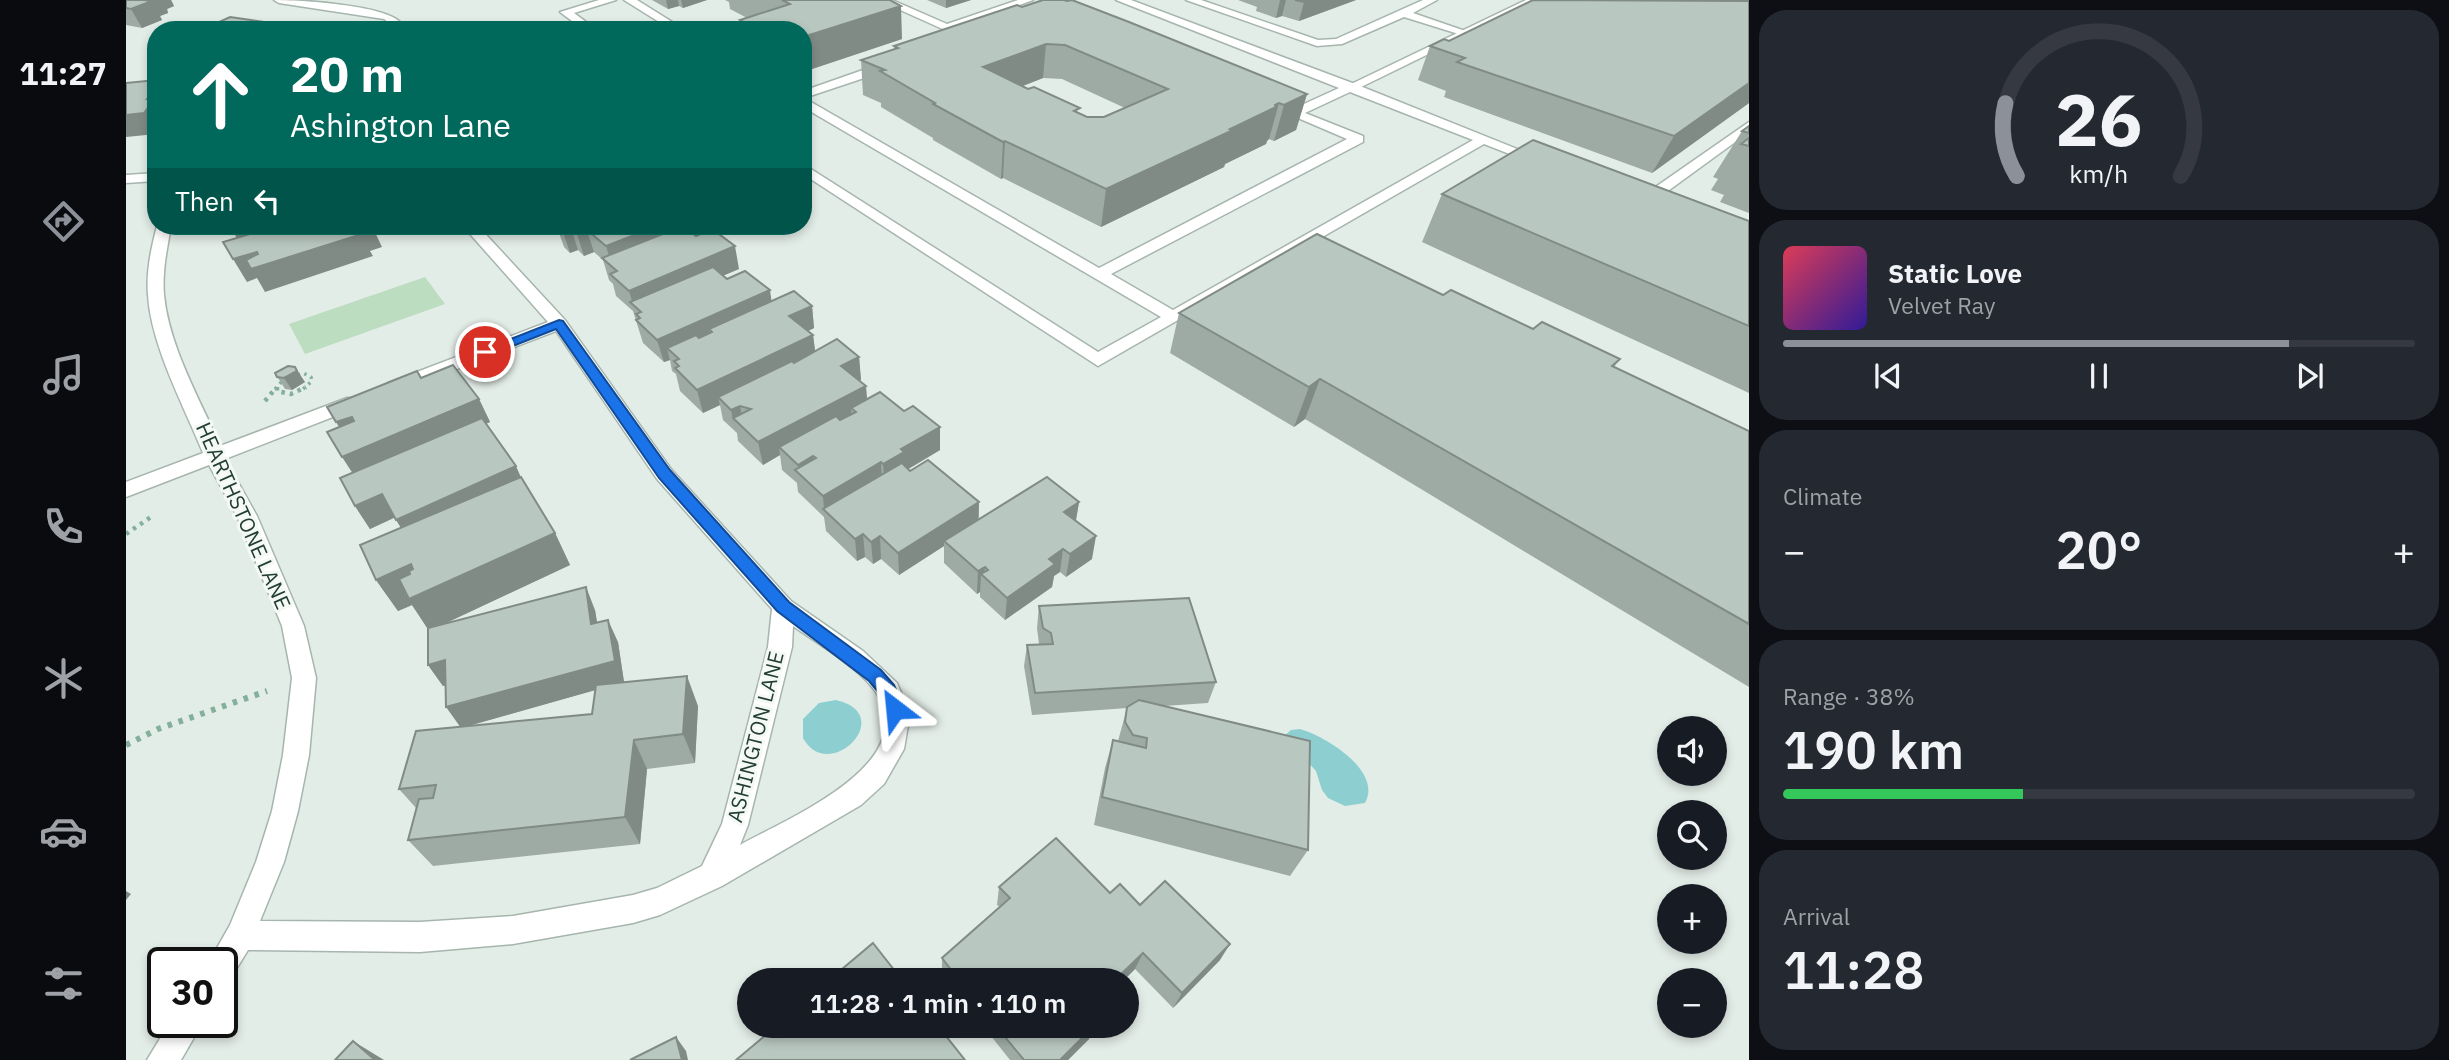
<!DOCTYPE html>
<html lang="en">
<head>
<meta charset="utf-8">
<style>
  :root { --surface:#171b24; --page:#242831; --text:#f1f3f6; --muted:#9ea1a6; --line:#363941; --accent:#8c9099 }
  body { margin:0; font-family:"IBM Plex Sans",sans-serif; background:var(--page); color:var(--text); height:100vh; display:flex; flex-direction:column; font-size:26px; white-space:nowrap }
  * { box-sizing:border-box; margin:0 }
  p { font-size:23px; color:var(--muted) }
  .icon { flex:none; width:38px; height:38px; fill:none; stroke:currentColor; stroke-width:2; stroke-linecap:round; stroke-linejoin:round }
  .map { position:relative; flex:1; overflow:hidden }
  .panel { display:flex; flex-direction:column; gap:10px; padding:10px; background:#0d0f14; width:700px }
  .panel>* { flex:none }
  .guide { position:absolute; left:21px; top:21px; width:665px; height:214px; border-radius:28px; box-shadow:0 4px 10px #0003; background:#00695c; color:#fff; overflow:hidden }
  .tools { position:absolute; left:1531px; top:716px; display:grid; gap:14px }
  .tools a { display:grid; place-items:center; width:70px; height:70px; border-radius:50%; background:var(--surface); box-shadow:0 4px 10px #0003; font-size:35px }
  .speed { position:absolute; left:21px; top:947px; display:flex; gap:14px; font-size:35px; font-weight:700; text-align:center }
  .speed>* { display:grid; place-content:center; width:91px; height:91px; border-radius:50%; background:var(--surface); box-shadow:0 4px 10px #0003; line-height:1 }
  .speed .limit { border:4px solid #111; border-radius:10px; background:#fff; color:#111 }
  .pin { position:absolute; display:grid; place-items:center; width:60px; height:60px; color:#fff; margin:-30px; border:4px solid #fff; border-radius:50%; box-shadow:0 2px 7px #0007 }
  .me { position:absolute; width:77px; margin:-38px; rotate:331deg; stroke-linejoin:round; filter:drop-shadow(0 0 5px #0008) }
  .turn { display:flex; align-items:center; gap:24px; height:147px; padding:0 28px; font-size:32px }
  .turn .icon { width:91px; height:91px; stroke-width:2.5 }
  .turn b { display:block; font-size:49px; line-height:60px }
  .then { display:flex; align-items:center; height:66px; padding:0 28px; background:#0003; gap:14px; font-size:26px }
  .big { font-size:52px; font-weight:600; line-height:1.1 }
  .panel .widget { flex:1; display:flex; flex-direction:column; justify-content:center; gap:10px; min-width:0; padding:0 24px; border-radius:28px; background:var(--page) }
  .panel .dial { align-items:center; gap:0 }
  .dial svg { height:182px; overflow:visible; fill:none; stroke:var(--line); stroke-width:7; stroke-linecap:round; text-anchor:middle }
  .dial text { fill:var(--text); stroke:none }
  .song { display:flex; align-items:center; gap:21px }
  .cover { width:84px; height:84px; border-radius:10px; background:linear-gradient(135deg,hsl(350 70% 55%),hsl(250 70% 35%)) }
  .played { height:7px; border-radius:4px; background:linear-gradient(90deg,var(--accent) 80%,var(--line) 80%) }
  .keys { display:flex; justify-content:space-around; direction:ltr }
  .heat { display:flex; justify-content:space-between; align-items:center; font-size:38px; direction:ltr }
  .charge { height:10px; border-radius:5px; background:linear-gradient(90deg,#34c759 38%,var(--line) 0) }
  .trip { position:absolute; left:611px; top:968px; width:402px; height:70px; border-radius:35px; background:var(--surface); box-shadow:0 4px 10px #0003; font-weight:600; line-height:70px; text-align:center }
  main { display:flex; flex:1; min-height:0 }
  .tab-bar { display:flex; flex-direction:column; width:126px; justify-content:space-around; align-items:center; background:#090b0e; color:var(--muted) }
  .tab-bar .icon { width:49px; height:49px }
  .tab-bar .on { color:var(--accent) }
  .tab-bar b { font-size:32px; color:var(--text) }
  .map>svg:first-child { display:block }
</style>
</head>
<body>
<main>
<nav class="tab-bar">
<b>11:27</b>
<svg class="icon on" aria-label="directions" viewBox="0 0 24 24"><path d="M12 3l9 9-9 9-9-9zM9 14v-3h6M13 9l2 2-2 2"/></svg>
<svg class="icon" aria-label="music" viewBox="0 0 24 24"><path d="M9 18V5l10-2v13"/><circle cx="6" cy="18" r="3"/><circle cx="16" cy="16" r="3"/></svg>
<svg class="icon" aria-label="phone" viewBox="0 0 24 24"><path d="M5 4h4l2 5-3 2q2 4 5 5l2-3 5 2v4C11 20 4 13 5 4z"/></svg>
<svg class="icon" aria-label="climate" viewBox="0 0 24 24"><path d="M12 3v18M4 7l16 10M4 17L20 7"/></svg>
<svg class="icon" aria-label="car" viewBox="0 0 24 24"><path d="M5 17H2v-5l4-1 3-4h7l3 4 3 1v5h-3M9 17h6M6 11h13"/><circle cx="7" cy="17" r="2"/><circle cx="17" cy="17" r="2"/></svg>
<svg class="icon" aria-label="filters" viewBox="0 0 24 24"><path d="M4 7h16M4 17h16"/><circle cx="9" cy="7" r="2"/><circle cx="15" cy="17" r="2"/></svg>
</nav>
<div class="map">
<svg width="1623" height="1060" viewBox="0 0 1623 1060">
  <rect width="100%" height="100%" fill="#e3ede7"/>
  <path fill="#bdddc1" d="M299 277 319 304 179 354 163 324Z"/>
  <g fill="#8dced0">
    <path d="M710 700C773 715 702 785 677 738V719L693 703Z"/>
    <path d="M1174 729C1199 736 1257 771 1239 803L1219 806 1202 798 1196 790 1190 771 1158 736 1165 730Z"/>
  </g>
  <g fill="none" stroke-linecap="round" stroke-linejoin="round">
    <defs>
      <g id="service">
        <path d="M473 0H490L448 13 471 30H458L434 12Z"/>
        <path d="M498 0H511L559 30H546Z"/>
        <path d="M752 0H766L821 24 892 0H907L821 31Z"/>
        <path d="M990 0H1005L1229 84 1421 161 1419 164H1409L1358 144 972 366 677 174V164L972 352 1035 317 677 107V91L757 63H765V69L678 98 973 268 1221 139 1144 106 1150 102 1167 109 1213 88ZM1224 92 1347 140 1047 310 985 274 1237 142V136L1179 113Z"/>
        <path d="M1060 0H1075L1192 40 1210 39 1297 0H1311L1287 13 1345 33 1339 36 1278 17 1216 44 1191 46Z"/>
        <path d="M1623 122V132L1524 204H1514L1506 198 1508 195H1518Z"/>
      </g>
      <g id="minor">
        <path d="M148 0C174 0 258 5 274 22L270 30H259L263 23 258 19 153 3Z"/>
        <path d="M1400 0H1413L1229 90 1219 87Z"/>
        <path d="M30 173V181L0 183V175Z"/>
        <path d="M31 226H45C41 249 36 272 38 295 43 347 74 399 94 446L221 398H235L237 402 235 406 99 459 131 516 178 626 190 678 183 755 172 811 158 862 134 921 294 922 387 916 507 895 531 888 576 866 596 824 642 647 646 609 531 479 430 331 274 391 268 393 259 387 262 383 422 322 337 226H352L439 320 545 469 665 601 737 651 771 683 780 704 783 719 778 749 758 784 735 805 596 886 534 915 507 923 387 944 294 952 122 950 106 976 96 981V962H83L104 925 130 862 146 811 157 755 166 678 156 626 111 516 83 465 0 497V482L77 453C58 406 25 346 22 295 20 272 25 249 31 226ZM667 626C692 644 738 670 753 697 791 767 658 820 614 845L622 825 666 647Z"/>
        <path d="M44 1022H77L55 1060H21Z"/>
      </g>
    </defs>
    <use href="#service" stroke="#a6b5ad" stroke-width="3"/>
    <use href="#minor" stroke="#a6b5ad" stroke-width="3"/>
    <path stroke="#84af9c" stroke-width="3.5" stroke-dasharray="2.5 4.5" stroke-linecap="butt" d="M149 389 159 378 177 373 185 377 186 381 177 389"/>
    <g stroke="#84af9c" stroke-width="4.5" stroke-dasharray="3.5 5" stroke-linecap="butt">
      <path d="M151 387V391L165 394 180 387"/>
      <path d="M139 401 149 389"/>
      <path d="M0 534 28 515"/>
    </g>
    <path stroke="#84af9c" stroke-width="6" stroke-dasharray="4.5 7" stroke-linecap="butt" d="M0 745 32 729 141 691"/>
    <use href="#service" fill="#fff" fill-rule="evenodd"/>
    <use href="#minor" fill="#fff" fill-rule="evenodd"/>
  </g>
  <g fill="#9eaba5" fill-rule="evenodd">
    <path d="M0 0H45L48 6 41 9 42 13 34 16 36 20 16 28 0 25Z"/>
    <path d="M526 0H581L557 8 553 6 542 9Z"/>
    <path d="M599 0H764L776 39 677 72V30H616L614 20 621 18 604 9 603 2Z"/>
    <path d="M801 0H845L820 8Z"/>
    <path d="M1112 0H1230L1173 21 1156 16 1150 18 1130 11 1131 7Z"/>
    <path d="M891 5 1181 94 1170 130 1148 141 1143 139 1141 141 1140 144 1099 164 1098 167 975 227 877 178 875 179 807 140V138L755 107V103L737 95 735 60 768 49V46ZM917 78 936 79 999 108 978 117H961L897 86Z"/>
    <path d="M1323 41 1623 103 1526 173 1318 97 1320 91 1292 80 1304 46Z"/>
    <path d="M1623 126V213L1594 202 1598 195 1585 190 1592 179 1587 177 1616 131Z"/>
    <path d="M1316 194 1623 221V393L1296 242Z"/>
    <path d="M425 226H568L569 235 613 269 597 275 601 279 645 301 686 306 688 328 682 331 687 335 689 351 733 357 735 380H733L741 399 814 450 782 469 784 471 853 502V519L953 502 950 521 966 559 940 577 934 572 928 576 926 587 879 620 854 597V592L851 594 818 563V546L773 575 755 559 747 564 739 557 731 561 700 531 698 517 672 492 671 483 656 470 654 455 637 465 612 441 611 433 597 420 594 405 577 413 554 391 550 374 546 371 544 360 538 362 517 343 507 311 490 296 487 284 483 280 477 260 468 252 458 256 452 250 444 253 438 247 433 233Z"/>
    <path d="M1317 295 1407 329 1494 359 1488 367 1623 431V687L1179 419 1168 427 1044 353 1053 313Z"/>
    <path d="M149 373 179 382 166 390 159 389Z"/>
    <path d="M295 378 353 399 364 422 360 424 429 533 444 565 318 624 469 610 471 623 492 642 498 682 572 706 569 763 521 769 514 844 307 866 282 840 290 808 273 789 334 727 320 685 317 686 302 665V628L286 605 272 611 250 580 275 528 269 517 244 529 229 506 226 473ZM469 690 466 714 342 726 409 707Z"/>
    <path d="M913 606 1090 682 1082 703 1038 706 1182 850 1164 876 968 825 979 768 987 740 992 741 1001 708 906 715 898 666 901 645 913 644 911 628Z"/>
    <path d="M873 887 984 893 1014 905 1094 960 1047 1008 1009 969 998 980H820L816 974V958L874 907 871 905Z"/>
    <path d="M857 1026H968L963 1039 942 1060H884Z"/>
  </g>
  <g fill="#818b86">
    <path d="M18 0H45L48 6 41 9 42 13 34 16 36 20 16 28 5 9Z"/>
    <path d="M540 0H552L553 6 542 9Z"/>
    <path d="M555 0H581L557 8Z"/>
    <path d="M820 0H845L820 8Z"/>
    <path d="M1154 0H1160L1156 16 1150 18Z"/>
    <path d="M1184 0H1230L1173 21 1178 2Z"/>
    <path d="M775 6 776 39 677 72V37Z"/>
    <path d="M159 25 162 30H149Z"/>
    <path d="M920 44 917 78 855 102 857 67Z"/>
    <path d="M1623 83V103L1526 173 1548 136Z"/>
    <path d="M30 87V134L0 137V115L21 99Z"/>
    <path d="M1181 94 1170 130 1148 141 1158 105Z"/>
    <path d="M1153 103 1143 139 1141 141 1140 144 1099 164 1098 167 975 227 980 189Z"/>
    <path d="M879 141 877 178 875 179 877 142Z"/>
    <path d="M103 226H160L111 238Z"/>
    <path d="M244 226H246L256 247 244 251 247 256 139 292 131 278 121 282 107 259 131 252 231 230Z"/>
    <path d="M435 226 461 231 468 252 458 256 451 234 445 228 452 250 444 253Z"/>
    <path d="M532 226H568L570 235 488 268 486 266 480 246Z"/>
    <path d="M609 246 613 269 515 311 507 304 503 291Z"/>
    <path d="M644 290 647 312 586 332 583 329 586 341 541 348 544 360 538 362 531 340Z"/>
    <path d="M686 306 688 328 666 339 663 316Z"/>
    <path d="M687 335 690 358 592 397 594 405 577 413 571 390Z"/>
    <path d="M733 357 735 380 717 389 715 366Z"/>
    <path d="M169 367 179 382 166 390 158 378Z"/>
    <path d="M1194 379 1179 419 1168 427 1183 387Z"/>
    <path d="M740 386 742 409 730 412 725 408 726 417 653 447 654 455 637 465 632 442Z"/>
    <path d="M353 399 364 422 231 480 216 457Z"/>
    <path d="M614 406 618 428 607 418 610 433 605 410Z"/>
    <path d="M226 417 240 440 224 445 210 422Z"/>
    <path d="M814 427V450L779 471 759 487 757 464 775 449Z"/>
    <path d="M687 456 690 479 673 474 672 465Z"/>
    <path d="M755 462 756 484 698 510 697 496Z"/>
    <path d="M390 466 400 489 284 542 270 520Z"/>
    <path d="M256 494 270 517 244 529 229 506Z"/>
    <path d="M853 502 852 524 818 541V546L773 575 772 553Z"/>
    <path d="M953 502 949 525 938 512Z"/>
    <path d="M429 533 444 565 303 631 286 605 272 611 250 580 285 564Z"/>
    <path d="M737 534 739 557 731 561 729 539Z"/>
    <path d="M754 536 755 559 747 564 745 542Z"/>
    <path d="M970 536 966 559 940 577 944 554Z"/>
    <path d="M937 549 934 572 928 576 926 587 879 620 881 598 923 559Z"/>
    <path d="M859 567 858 577 855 574 854 592 851 594 852 571Z"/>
    <path d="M460 587 469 610 475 646 465 624Z"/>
    <path d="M482 620 492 642 498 682 335 728 320 707Z"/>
    <path d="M319 660 334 681 317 686 302 665Z"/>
    <path d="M561 676 572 706 569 763 557 734Z"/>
    <path d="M508 740 521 769 514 844 499 817Z"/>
    <path d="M0 891 5 894 0 900Z"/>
    <path d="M1104 944 1094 960 1047 1008 1056 993Z"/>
    <path d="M1017 953 1009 969 998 980H989Z"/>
    <path d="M968 1026 963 1039 942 1060H934Z"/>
    <path d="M550 1037 560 1051 562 1060H556Z"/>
    <path d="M227 1041 258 1060H249Z"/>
  </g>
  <g fill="#b8c7c0" stroke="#818b86" stroke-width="2" fill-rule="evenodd">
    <path d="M0 0H18L26 1 5 9 0 8Z"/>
    <path d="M656 0H764L775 6 677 37V30H632L614 20 664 4Z"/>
    <path d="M917 0H938L941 1 946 0 1003 22 1181 94 1158 105 1153 103 1149 105 1150 107 1104 129 1107 130 980 189 879 141 877 142 807 104 809 103 754 71 759 70 735 60 772 48 768 46 891 5 896 7ZM920 44 939 45 1042 89 978 117H961L948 111 954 108 908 87 902 89 857 67Z"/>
    <path d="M1169 0H1184L1178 2Z"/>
    <path d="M1407 0 1623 1V83L1548 136 1331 62 1339 58 1304 46 1318 39 1323 41Z"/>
    <path d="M104 17 159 25 149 30H76Z"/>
    <path d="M283 25 315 30H277Z"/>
    <path d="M30 80V87L21 99 29 98 18 113 0 115V83Z"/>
    <path d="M1623 126V133L1616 131Z"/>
    <path d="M1623 138V146L1615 144Z"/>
    <path d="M1407 140 1623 221V326L1316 194Z"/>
    <path d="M151 226H244L231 230 236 234 125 269 120 260 132 254 131 252 107 259 97 242Z"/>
    <path d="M431 226H532L480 246 461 230 451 234 445 228 437 231Z"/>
    <path d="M557 226 570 236 586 229 609 246 503 291 484 274 491 271 476 258Z"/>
    <path d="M1191 234 1317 295 1325 290 1407 329 1416 322 1494 359 1486 366 1623 431V624L1194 379 1183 387 1053 313Z"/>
    <path d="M587 267 601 279 619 271 644 290 531 340 510 320 514 318 510 314 515 312 504 302Z"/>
    <path d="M668 291 686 306 663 316 687 335 571 390 549 368 553 366 548 361 553 359 541 348 570 335 573 338 586 332 583 329Z"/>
    <path d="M711 339 733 357 715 366 740 386 632 442 607 418 625 409 614 406 605 410 592 397 666 361 668 363Z"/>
    <path d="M327 365 353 399 216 457 201 432 228 421 226 417 210 422 201 407 291 371 295 378Z"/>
    <path d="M162 366 169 367 171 371 158 378 151 377 149 373Z"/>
    <path d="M754 392 778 411 787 406 814 427 775 449 778 452 757 464 755 462 697 496 669 470 690 458 687 456 672 465 653 447 710 416 714 420 730 412 725 408Z"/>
    <path d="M356 418 390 466 270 520 256 494 229 506 214 478Z"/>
    <path d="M802 460 853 502 772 553 754 536 745 542 737 534 729 539 697 509 776 463 784 471Z"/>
    <path d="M395 477 429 533 283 599 273 579 284 574 283 571 287 569 285 564 250 580 234 545Z"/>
    <path d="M921 477 953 502 938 512 970 536 944 554 937 549 923 559 929 564 881 598 855 574 862 570 859 567 852 571 818 541Z"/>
    <path d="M460 587 465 624 482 620 489 661 320 707 319 660 302 665V628Z"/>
    <path d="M1063 598 1090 682 909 693 901 645 927 644 925 633 917 628 913 606Z"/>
    <path d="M561 676 557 734 508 740 499 817 282 840 293 799 307 798 310 785 273 789 290 731 466 714 470 685Z"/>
    <path d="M1013 700 1184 741 1182 850 976 797 987 740 1020 748 1021 738 1007 735 999 722 1001 707Z"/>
    <path d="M930 838 984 893 994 884 1014 905 1039 881 1104 944 1056 993 1017 953 989 980H833L816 958 884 898 873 887Z"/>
    <path d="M747 943 776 980H703Z"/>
    <path d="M664 1026H812L839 1060H610L647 1029 651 1037Z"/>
    <path d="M870 1026H968L934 1060H898Z"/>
    <path d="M550 1037 556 1060H504Z"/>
    <path d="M227 1041 249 1060H209Z"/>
  </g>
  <path fill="#1a73e8" stroke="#114b97" stroke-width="2" d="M433 320 437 321 544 470 663 602 755 670 768 685 778 709 775 715 769 717 762 715 754 694 743 681 651 611 533 478 430 329 364 355 359 356 352 352Z"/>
  <g text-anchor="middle" stroke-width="6" stroke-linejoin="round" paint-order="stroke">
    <g font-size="21" fill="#233e33" stroke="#f4f9f6">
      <text transform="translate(117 516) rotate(66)" y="7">HEARTHSTONE LANE</text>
      <text transform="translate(630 737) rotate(-76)" y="7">ASHINGTON LANE</text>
    </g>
  </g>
</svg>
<div class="tools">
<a><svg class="icon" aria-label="sound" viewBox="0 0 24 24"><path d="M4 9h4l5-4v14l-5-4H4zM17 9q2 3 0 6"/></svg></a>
<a><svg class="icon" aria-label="search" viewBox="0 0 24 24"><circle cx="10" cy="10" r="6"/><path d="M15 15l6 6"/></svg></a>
<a>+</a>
<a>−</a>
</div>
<div class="speed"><div class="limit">30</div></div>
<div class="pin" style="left:359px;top:352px;background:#d93025"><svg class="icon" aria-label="arrive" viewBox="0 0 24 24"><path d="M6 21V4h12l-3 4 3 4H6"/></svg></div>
<svg class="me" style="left:769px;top:709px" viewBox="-20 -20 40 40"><path d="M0-17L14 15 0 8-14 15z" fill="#1a73e8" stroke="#fff" stroke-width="4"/></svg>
<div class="trip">11:28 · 1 min · 110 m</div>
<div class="guide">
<div class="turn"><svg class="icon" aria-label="ahead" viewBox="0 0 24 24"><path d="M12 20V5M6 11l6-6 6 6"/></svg><div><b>20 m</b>Ashington Lane</div></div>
<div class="then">Then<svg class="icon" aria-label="left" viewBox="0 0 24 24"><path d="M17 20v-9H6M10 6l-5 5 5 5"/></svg></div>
</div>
</div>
<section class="panel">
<div class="widget dial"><svg viewBox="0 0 100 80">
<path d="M14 69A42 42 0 1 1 86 69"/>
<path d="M14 69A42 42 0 0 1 9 37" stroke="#8c9099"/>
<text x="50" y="56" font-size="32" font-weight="700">26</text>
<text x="50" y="72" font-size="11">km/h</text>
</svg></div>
<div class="widget">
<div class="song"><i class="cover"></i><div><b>Static Love</b><p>Velvet Ray</p></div></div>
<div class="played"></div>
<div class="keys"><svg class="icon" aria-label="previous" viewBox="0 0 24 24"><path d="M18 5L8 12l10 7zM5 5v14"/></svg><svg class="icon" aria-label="pause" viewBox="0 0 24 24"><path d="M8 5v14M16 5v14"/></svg><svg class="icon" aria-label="next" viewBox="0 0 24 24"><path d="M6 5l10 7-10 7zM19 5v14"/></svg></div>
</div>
<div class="widget"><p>Climate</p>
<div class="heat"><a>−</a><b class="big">20°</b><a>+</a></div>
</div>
<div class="widget"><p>Range · 38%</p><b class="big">190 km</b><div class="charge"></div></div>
<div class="widget"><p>Arrival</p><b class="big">11:28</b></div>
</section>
</main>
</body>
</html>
